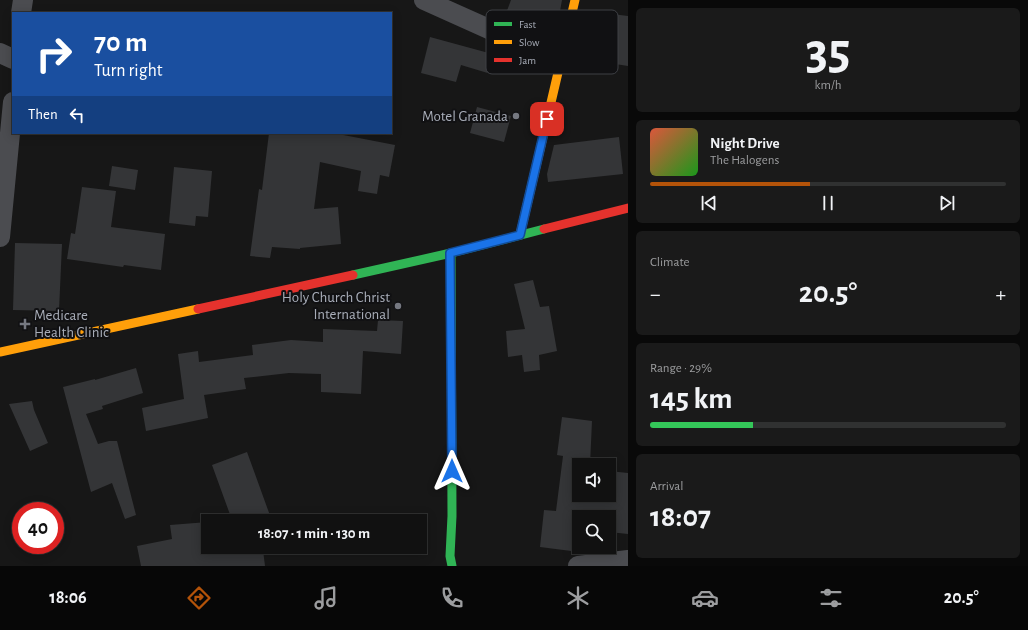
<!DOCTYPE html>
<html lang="en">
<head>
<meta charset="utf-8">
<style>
  :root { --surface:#111; --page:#1a1a1a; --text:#f1f3f6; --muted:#9c9d9f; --line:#303131; --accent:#b45309 }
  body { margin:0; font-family:"Alegreya Sans",sans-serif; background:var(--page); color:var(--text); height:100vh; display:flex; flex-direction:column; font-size:15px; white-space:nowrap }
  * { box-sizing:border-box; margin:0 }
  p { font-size:13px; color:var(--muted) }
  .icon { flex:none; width:22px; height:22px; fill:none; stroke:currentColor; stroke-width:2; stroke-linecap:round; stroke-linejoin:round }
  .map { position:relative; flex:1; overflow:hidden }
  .sheet { display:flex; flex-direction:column; gap:8px; padding:8px; background:#090909; width:400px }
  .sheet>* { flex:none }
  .hud { position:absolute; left:12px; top:12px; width:380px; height:122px; border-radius:0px; box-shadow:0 2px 10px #0003,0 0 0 1px var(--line); background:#1a4fa0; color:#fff; overflow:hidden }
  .fabs { position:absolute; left:572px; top:458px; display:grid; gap:8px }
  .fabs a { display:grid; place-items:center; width:44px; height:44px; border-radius:0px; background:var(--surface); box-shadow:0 2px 10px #0003,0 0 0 1px var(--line); font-size:20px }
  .speed { position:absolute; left:12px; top:502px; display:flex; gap:8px; font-size:20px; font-weight:700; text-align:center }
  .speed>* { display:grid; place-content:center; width:52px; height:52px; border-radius:50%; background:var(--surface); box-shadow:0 2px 10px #0003,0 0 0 1px var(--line); line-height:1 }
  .speed .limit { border:6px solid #d22; background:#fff; color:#111 }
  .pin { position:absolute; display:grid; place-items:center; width:34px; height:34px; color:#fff; margin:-17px; border-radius:8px; box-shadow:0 2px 6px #0006 }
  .me { position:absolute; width:44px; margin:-22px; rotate:0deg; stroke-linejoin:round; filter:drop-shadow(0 0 3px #0008) }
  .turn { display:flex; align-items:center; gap:14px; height:84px; padding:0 16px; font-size:18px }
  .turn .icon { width:52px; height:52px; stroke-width:2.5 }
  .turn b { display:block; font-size:28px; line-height:34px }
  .then { display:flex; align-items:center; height:38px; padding:0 16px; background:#0003; gap:8px; font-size:15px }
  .big { font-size:30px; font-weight:600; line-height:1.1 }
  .sheet .widget { flex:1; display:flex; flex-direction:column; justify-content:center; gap:6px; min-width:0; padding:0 14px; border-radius:6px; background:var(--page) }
  .sheet .dial { align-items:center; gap:0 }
  .dial b { font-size:52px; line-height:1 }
  .song { display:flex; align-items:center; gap:12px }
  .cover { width:48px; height:48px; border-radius:6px; background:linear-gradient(135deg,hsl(10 70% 55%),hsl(120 70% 35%)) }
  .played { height:4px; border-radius:2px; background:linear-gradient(90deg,var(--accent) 45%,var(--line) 45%) }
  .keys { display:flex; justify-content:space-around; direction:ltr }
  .heat { display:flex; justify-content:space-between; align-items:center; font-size:22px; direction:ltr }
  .charge { height:6px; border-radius:3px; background:linear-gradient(90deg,#34c759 29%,var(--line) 0) }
  .trip { position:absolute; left:201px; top:514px; width:226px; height:40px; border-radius:0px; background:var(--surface); box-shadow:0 2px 10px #0003,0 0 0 1px var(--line); font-weight:600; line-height:40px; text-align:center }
  .dock { display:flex; height:64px; justify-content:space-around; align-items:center; background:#070707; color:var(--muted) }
  .dock .icon { width:28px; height:28px }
  .dock .current { color:var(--accent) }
  .dock b { font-size:18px; color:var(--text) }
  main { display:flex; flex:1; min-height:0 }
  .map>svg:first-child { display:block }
</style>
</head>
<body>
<main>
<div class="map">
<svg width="628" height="566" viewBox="0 0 628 566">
  <rect width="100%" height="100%" fill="#171717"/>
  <g fill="#343537">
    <path d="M511 0H562L560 11 550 35 505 16Z"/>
    <path d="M612 14 628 16V66L596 61 601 32 608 34Z"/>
    <path d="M430 37 496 55 491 74 461 65 456 82 421 73Z"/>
    <path d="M477 107 511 116 504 142 470 133Z"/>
    <path d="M269 133H333L395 145 389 177 380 175 377 194 358 191 361 171 320 162 314 209 338 207 341 244 300 248V249L272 247 270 258 250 256 259 189 262 190Z"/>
    <path d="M619 137 623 174 548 182 547 174 554 145Z"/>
    <path d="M112 166 138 170 135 190 109 186Z"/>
    <path d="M174 167 212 171 208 217 196 216 195 226 169 223Z"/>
    <path d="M82 187 116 191 111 227 165 234 161 270 124 265 123 267 67 259 71 233 75 234Z"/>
    <path d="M15 243 62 244 59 311 13 310Z"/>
    <path d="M533 280 540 307 549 306 557 351 539 355 540 370 524 372 522 355 508 357 506 331 525 329 514 284Z"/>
    <path d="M378 320 403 321 401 354 363 351 361 394 321 392V374L289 373 244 378 246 389 204 395 208 418 146 431 142 408 184 399 178 354 198 351 199 362 253 355 252 345 291 340 323 342V329L377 331Z"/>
    <path d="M136 368 143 393 102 406 103 409 86 414 98 444 109 441H117L136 515 125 519 112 483 91 492 63 387 95 379V380Z"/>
    <path d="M32 401 34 410 48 443 30 451 9 404Z"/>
    <path d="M562 417 592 421 590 465H579V495H609V471L628 473V534L609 532V517H579V552L540 547 544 510 556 511 563 456 557 455Z"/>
    <path d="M247 452 272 521H222L232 520 212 465Z"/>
    <path d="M208 522V547H273L263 550 265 566H141L137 546 172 539 170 525Z"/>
  </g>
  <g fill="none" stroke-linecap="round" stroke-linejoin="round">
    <g stroke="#4b4c50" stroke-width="20">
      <path d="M424 0 560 61"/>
      <path d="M21 13 23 0"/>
      <path d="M0 53 13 59"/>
      <path d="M0 237 13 102"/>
      <path d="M578 566 628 560"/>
    </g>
    <g stroke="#30b455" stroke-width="9">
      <path d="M451 253 452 516 450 556 452 566"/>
      <path d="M353 275 451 253 544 229"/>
    </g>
    <g stroke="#ff9f0a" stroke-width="9">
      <path d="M520 235 575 0"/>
      <path d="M0 352 198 309"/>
    </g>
    <g stroke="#e5322d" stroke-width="9">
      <path d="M544 229 628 208"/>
      <path d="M198 309 353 275"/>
    </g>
  </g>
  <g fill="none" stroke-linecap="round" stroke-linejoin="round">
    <defs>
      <path id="route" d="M452 471 450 253 520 235 547 119"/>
    </defs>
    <use href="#route" stroke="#114b97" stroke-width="10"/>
    <use href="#route" stroke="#1a73e8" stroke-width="7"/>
  </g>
  <g fill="#757880" stroke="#111113" stroke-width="1.5">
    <circle cx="516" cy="116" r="4"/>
    <circle cx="398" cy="306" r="4"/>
    <path d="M23 318h4v4h4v4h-4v4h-4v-4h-4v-4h4z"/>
  </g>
  <g text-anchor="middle" stroke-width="4" stroke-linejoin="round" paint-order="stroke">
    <g font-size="15" fill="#a8adb8" stroke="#111113" text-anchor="end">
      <text x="508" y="121">Motel Granada</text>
      <text x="390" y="302">Holy Church Christ<tspan x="390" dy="17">International</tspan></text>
      <text x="34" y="320" text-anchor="start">Medicare<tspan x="34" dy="17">Health Clinic</tspan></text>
    </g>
  </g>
  <rect x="486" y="10" width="132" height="64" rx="6" fill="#111113" stroke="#3e4045" stroke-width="1"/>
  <rect x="494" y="22" width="18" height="4" fill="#30b455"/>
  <rect x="494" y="40" width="18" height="4" fill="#ff9f0a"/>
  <rect x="494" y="58" width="18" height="4" fill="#e5322d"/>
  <g font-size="11" fill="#a8adb8">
    <text x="519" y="28">Fast</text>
    <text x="519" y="46">Slow</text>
    <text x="519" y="64">Jam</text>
  </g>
</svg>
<div class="fabs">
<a><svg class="icon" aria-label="sound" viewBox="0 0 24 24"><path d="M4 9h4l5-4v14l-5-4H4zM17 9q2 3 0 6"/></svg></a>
<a><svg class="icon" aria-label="search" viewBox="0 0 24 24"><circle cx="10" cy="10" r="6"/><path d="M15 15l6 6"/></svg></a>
</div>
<div class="speed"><div class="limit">40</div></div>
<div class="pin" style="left:547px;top:119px;background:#d93025"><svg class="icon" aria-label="arrive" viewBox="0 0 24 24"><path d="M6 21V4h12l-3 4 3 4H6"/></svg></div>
<svg class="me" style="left:452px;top:471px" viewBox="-20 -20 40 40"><path d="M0-17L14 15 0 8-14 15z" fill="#1a73e8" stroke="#fff" stroke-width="4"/></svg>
<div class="trip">18:07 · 1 min · 130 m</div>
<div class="hud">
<div class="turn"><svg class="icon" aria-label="right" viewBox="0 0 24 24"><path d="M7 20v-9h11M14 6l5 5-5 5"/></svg><div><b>70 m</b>Turn right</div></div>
<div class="then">Then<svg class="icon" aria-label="left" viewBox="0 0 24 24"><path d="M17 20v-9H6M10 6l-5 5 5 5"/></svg></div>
</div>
</div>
<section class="sheet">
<div class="widget dial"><b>35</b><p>km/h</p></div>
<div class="widget">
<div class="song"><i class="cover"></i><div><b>Night Drive</b><p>The Halogens</p></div></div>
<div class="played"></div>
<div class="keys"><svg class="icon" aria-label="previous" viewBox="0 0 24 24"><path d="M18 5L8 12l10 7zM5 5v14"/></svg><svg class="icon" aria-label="pause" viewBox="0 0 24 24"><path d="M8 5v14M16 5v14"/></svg><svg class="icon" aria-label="next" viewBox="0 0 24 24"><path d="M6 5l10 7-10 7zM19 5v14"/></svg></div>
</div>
<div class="widget"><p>Climate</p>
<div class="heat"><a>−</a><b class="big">20.5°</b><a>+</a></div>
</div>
<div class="widget"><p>Range · 29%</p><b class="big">145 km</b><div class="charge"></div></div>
<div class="widget"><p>Arrival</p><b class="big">18:07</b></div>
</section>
</main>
<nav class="dock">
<b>18:06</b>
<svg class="icon current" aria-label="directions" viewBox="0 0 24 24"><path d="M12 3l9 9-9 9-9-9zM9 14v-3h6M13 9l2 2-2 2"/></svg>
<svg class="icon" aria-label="music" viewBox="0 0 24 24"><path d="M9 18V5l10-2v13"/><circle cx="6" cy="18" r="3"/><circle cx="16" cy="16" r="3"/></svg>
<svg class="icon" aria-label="phone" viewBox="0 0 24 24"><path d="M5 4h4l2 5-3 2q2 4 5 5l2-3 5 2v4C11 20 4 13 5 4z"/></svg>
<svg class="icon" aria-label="climate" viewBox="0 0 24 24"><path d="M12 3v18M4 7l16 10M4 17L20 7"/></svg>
<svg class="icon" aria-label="car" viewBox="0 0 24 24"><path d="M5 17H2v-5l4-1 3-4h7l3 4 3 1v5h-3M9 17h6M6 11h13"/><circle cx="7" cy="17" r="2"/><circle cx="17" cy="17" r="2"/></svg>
<svg class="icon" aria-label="filters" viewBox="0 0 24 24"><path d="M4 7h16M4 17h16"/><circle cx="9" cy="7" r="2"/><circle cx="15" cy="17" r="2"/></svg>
<b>20.5°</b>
</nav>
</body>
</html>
